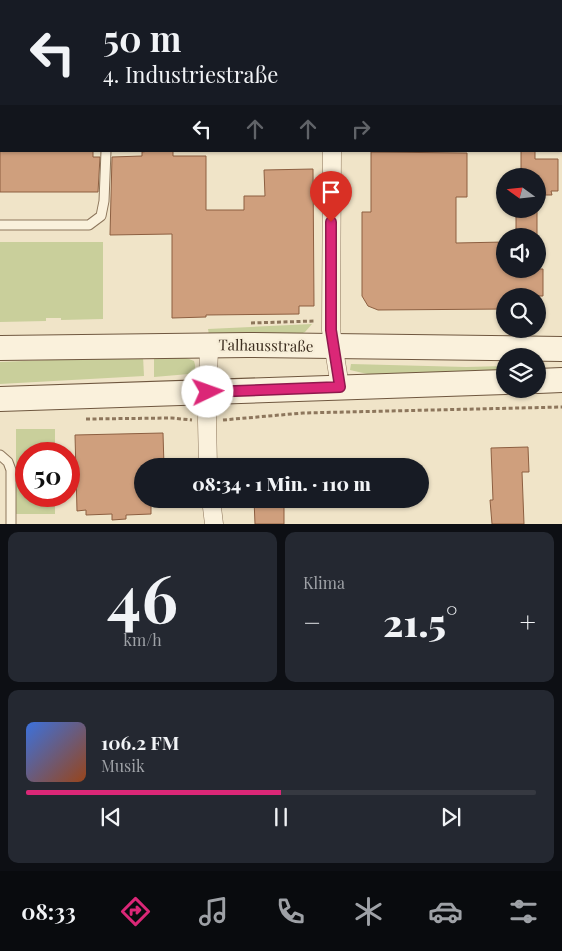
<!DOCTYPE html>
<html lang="de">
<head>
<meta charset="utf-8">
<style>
  :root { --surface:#171b24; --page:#242831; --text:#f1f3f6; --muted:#9ea1a6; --line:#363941; --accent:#db2777 }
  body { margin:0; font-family:"Playfair Display",serif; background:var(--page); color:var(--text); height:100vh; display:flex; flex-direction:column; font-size:19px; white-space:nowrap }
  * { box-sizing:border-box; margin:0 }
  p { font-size:16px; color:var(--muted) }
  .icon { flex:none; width:28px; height:28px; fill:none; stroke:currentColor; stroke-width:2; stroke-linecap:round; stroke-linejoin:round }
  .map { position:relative; height:524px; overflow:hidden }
  .details { display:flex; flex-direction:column; gap:8px; padding:8px; background:#0d0f14; flex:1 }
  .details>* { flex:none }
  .hud { position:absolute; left:0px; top:0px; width:562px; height:152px; box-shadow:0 1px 4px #0004; background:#171b24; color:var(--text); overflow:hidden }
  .needle { width:32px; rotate:285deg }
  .fabs { position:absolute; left:496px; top:168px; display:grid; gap:10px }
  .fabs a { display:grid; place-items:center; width:50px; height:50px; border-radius:50%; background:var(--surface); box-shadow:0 1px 4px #0004; font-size:25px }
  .speed { position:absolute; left:15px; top:442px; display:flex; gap:10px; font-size:25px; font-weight:700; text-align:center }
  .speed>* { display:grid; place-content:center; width:65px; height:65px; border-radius:50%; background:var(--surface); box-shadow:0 1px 4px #0004; line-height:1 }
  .speed .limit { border:8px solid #d22; background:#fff; color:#111 }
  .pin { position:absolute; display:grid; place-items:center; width:42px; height:42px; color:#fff; margin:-51px -21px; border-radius:50% 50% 50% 0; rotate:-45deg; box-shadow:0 0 5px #0007 }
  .pin .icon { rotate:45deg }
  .me { position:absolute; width:55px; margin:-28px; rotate:87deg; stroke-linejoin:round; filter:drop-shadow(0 0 4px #0008) }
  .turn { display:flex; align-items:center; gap:18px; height:105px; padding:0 20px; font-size:22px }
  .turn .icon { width:65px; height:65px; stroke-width:2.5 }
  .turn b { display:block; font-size:35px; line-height:42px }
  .lanes { display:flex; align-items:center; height:48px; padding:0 20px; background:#0003; justify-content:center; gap:25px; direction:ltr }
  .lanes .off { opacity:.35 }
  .big { font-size:38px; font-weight:800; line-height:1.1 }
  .details .card { flex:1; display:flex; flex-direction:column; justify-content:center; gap:8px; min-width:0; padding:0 18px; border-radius:10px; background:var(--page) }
  .details .dial { align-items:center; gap:0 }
  .dial b { font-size:65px; line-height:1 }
  .song { display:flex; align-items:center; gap:15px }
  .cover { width:60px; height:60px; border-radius:8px; background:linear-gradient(135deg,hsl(220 70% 55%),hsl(20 70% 35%)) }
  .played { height:5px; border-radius:2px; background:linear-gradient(90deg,var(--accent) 50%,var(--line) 50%) }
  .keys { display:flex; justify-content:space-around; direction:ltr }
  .heat { display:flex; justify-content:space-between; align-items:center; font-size:28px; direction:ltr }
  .details .tiles { flex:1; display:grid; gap:8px; grid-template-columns:1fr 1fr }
  .card:last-child { grid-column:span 2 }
  .trip { position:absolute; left:134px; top:458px; width:295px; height:50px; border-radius:25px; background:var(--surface); box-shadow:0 1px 4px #0004; font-weight:800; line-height:50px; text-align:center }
  .dock { display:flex; height:80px; justify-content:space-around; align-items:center; background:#090b0e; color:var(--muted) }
  .dock .icon { width:35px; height:35px }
  .dock .on { color:var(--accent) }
  .dock b { font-size:22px; color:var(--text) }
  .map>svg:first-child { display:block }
</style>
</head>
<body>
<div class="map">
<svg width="562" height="524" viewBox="0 0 562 524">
  <rect width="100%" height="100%" fill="#f0e4c8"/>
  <g fill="#c9cf9b">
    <path d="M0 242H103V319L61 320V318H46V321L0 322Z"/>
    <path d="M312 324 305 332 298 335H209L208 329Z"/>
    <path d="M154 355C167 355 181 355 194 361 196 367 196 372 189 374L154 377Z"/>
    <path d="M143 356 144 376 0 384V362Z"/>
    <path d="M351 364 466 367 505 366V370L376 376 350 370Z"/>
    <path d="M16 429H55V454H26V496H55V514H16Z"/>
  </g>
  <g fill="#cf9f7d" stroke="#8d5f41">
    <path d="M0 151H93V157H100L98 192H0Z"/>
    <path d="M149 151H173V156H206V210H244V196H265L264 170 313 169 314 306H299V314L206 315V317L172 318V234L110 235 112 157 142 156V152Z"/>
    <path d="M521 151H535V159H558V191H551L552 195H538V176H521Z"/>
    <path d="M371 152 467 153V197H456V243L505 242V269H543V296H505V309L378 310 368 306 362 296V212H371Z"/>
    <rect x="516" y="211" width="21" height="25"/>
    <path d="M163 433 164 466H142V499H151V514L126 515V519L112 520V514L86 515V510L77 511 75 435Z"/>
    <path d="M528 447 529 472H522L524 524H492L490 500H493L491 448Z"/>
    <path d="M254 499H284V524H255Z"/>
  </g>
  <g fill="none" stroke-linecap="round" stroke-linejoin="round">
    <defs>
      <g id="lane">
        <path d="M168 0V1"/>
        <path d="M561 134H562"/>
        <path d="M0 225H89L101 216 104 201 106 151"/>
        <path d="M0 455 8 462 11 470V524"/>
      </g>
      <g id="street">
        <path d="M333 1V0"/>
        <path d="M332 151 331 330 340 387"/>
        <path d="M208 466 207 421 209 345"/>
        <path d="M211 499 214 524"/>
      </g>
      <g id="secondary">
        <path d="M0 348 247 345 562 349"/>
        <path d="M538 381 562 380"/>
        <path d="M0 399 505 382"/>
      </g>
    </defs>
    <use href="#lane" stroke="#8d765c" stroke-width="11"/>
    <use href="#street" stroke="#8d765c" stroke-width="19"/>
    <use href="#secondary" stroke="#6f573f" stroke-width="26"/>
    <g stroke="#8d765c" stroke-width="3" stroke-dasharray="4 2.5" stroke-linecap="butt">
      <path d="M251 323 314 321"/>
      <path d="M86 419 172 418 192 420"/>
      <path d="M223 420 303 413 562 407"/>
    </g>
    <use href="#lane" stroke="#faf1dc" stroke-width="9"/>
    <use href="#street" stroke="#faf1dc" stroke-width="18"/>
    <use href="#secondary" stroke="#faf1dc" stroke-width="24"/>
  </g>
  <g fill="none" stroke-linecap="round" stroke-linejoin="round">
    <defs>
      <path id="route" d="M208 392 340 387 331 330V222"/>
    </defs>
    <use href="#route" stroke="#8e194d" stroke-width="12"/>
    <use href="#route" stroke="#db2777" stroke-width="9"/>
  </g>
  <g text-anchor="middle" stroke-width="5" stroke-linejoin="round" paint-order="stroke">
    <g font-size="15" fill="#3d2e20" stroke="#f7eed8">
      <text transform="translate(266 346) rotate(1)" y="5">Talhausstraße</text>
    </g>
  </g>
</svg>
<div class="fabs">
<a><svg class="needle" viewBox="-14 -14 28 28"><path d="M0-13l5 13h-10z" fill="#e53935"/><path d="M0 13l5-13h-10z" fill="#9ea1a6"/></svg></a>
<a><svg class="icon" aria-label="sound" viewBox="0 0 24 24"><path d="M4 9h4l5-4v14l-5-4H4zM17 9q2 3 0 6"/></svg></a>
<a><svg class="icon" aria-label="search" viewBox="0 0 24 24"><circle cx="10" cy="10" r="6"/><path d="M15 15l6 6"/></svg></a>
<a><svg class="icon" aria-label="layers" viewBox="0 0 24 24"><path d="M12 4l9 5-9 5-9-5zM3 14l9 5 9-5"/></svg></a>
</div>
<div class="speed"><div class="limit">50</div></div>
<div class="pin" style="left:331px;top:222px;background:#d93025"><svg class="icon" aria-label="arrive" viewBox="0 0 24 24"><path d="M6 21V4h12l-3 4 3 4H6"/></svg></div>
<svg class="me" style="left:208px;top:392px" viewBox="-20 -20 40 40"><circle r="19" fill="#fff"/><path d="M0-13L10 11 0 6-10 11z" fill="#db2777"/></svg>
<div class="trip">08:34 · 1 Min. · 110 m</div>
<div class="hud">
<div class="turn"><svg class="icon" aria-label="left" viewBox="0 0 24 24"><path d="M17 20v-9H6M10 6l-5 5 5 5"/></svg><div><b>50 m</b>4. Industriestraße</div></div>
<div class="lanes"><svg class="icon" aria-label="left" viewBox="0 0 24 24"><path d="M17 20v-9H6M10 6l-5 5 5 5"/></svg><svg class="icon off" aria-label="ahead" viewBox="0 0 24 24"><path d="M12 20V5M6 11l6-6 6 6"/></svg><svg class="icon off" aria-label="ahead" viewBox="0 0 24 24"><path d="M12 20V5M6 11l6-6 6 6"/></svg><svg class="icon off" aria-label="right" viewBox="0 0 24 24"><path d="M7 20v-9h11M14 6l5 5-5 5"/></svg></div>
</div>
</div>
<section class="details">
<div class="tiles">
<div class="card dial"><b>46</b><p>km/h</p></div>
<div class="card"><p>Klima</p>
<div class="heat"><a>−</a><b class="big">21.5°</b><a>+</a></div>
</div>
<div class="card">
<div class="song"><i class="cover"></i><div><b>106.2 FM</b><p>Musik</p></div></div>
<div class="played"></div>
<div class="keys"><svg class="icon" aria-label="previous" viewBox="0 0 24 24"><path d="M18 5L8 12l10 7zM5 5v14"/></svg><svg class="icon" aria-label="pause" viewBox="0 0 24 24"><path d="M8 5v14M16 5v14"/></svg><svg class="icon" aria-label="next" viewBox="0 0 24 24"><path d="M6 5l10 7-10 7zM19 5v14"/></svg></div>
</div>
</div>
</section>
<nav class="dock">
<b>08:33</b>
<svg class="icon on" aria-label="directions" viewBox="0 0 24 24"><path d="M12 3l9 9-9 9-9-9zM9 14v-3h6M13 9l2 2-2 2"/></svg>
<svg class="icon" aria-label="music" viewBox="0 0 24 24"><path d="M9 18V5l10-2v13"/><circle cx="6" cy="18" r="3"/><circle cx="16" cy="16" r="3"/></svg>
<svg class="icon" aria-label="phone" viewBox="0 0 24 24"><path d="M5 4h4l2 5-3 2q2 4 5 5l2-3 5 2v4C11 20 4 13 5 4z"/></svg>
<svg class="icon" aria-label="climate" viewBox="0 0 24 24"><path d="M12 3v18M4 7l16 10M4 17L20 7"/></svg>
<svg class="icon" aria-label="car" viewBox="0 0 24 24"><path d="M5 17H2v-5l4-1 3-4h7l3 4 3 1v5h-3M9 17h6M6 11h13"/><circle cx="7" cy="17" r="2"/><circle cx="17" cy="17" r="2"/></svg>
<svg class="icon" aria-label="filters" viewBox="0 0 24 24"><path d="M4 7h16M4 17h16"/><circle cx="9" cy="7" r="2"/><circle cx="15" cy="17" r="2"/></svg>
</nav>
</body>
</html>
